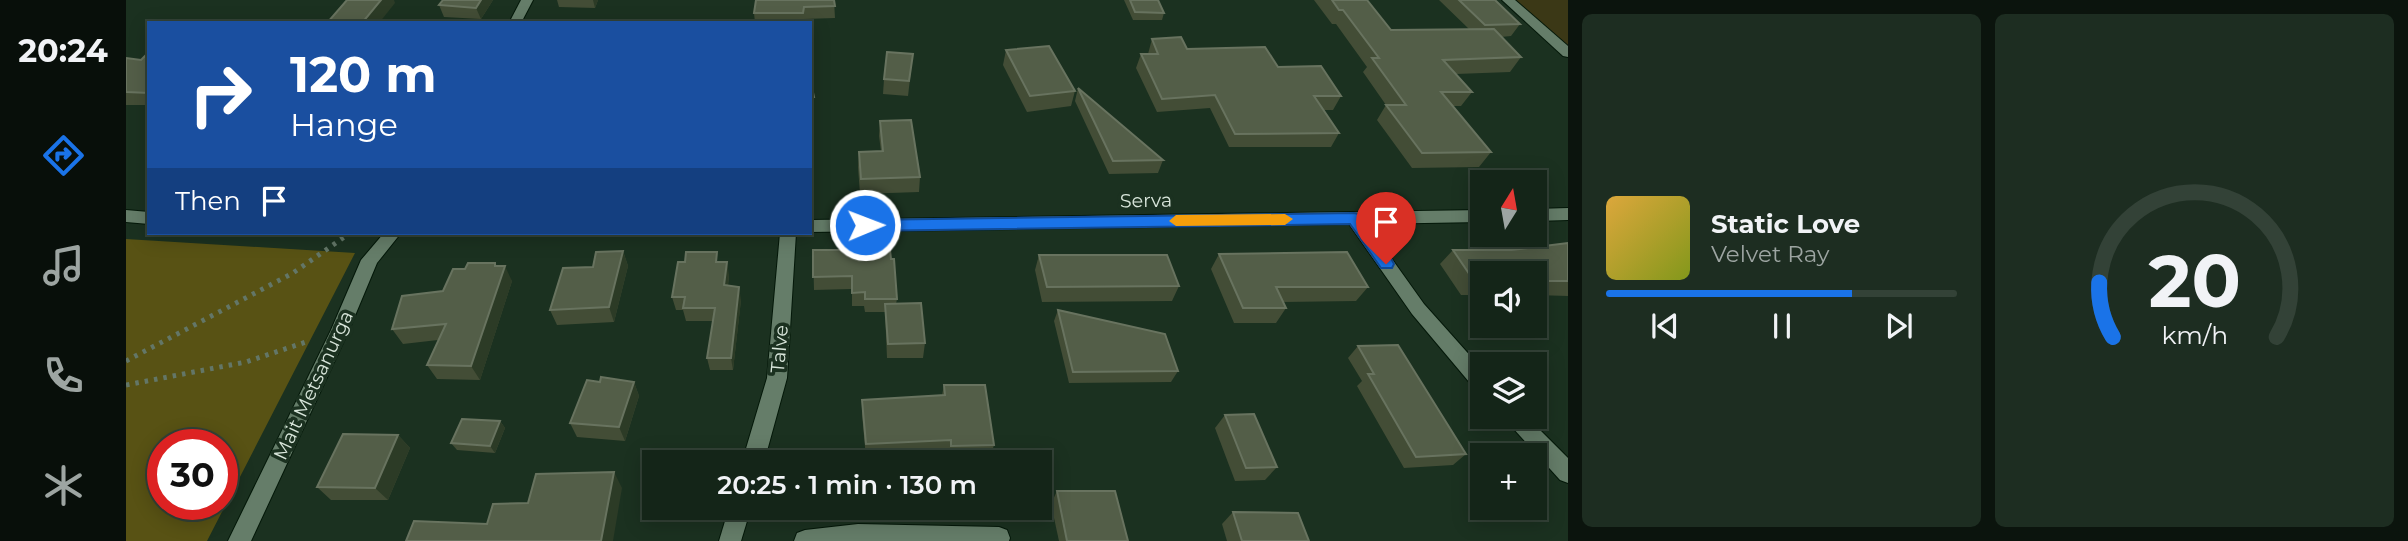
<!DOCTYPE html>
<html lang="en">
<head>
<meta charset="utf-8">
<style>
  :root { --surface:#142518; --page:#1d2d21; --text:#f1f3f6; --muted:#9da5a2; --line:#334237; --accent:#1a73e8 }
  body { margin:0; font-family:Montserrat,sans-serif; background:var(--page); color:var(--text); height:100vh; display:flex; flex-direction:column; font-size:26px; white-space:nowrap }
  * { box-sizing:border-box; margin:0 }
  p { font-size:23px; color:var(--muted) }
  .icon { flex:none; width:38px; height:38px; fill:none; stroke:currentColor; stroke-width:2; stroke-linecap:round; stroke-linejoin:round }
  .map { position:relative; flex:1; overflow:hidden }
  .panel { display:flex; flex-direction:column; gap:14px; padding:14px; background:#0b140d; width:840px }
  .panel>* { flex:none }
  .guide { position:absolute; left:21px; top:21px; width:665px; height:214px; border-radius:0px; box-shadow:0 4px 18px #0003,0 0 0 2px var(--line); background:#1a4fa0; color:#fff; overflow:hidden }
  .needle { width:46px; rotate:11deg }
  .fabs { position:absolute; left:1344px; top:170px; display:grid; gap:14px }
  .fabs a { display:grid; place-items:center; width:77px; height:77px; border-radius:0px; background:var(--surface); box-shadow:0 4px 18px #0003,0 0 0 2px var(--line); font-size:35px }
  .speed { position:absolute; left:21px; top:429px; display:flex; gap:14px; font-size:35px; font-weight:700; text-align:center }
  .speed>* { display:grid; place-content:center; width:91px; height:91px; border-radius:50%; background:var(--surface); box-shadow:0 4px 18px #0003,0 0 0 2px var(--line); line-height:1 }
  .speed .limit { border:10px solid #d22; background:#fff; color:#111 }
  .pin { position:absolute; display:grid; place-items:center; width:60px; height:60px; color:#fff; margin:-72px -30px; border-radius:50% 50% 50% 0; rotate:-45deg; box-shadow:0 0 7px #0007 }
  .pin .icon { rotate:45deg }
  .me { position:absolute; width:77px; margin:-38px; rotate:89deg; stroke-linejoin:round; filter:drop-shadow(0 0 5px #0008) }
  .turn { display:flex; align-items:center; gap:24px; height:147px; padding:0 28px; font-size:32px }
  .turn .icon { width:91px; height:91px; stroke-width:2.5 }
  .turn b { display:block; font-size:49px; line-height:60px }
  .then { display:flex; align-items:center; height:66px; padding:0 28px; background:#0003; gap:14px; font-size:26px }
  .panel .widget { flex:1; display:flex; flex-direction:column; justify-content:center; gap:10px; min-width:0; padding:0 24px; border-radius:10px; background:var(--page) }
  .panel .dial { align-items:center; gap:0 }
  .dial svg { height:182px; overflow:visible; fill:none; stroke:var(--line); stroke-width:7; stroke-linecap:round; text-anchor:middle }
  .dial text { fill:var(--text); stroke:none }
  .song { display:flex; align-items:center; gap:21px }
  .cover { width:84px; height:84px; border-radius:10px; background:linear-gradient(135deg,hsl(40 70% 55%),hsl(70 70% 35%)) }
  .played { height:7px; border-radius:4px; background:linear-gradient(90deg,var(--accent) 70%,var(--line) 70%) }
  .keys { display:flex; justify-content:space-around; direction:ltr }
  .panel .tiles { flex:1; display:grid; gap:14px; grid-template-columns:repeat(2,1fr) }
  .trip { position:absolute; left:516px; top:450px; width:410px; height:70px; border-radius:0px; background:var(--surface); box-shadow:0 4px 18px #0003,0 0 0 2px var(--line); font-weight:600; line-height:70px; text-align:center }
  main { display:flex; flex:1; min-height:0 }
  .dock { display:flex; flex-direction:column; width:126px; justify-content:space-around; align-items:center; background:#080f0a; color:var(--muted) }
  .dock .icon { width:49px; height:49px }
  .dock .on { color:var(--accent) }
  .dock b { font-size:32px; color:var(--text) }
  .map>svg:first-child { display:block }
</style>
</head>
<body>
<main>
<nav class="dock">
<b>20:24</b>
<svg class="icon on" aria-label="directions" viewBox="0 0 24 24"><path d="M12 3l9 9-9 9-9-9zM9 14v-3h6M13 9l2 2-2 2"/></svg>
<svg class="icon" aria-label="music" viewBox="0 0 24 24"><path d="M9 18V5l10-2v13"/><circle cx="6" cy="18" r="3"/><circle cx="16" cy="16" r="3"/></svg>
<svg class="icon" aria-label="phone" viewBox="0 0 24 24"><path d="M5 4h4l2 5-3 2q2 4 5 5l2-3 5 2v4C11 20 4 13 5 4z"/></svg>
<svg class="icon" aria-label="climate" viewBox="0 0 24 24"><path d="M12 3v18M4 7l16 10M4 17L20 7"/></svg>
</nav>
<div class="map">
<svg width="1442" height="541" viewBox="0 0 1442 541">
  <rect width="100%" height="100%" fill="#1b3120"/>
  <path fill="#3b3816" d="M1382 0H1442V53Z"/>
  <path fill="#585214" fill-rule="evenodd" d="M0 239 229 253 81 541H0ZM37 444H96V504H37Z"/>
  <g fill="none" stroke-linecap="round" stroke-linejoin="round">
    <defs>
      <g id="minor">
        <path d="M395 0H407L395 23H383Z"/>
        <path d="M1376 0H1389L1442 46V57L1437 56Z"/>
        <path d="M1442 208V220L1409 221V209Z"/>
        <path d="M0 210 23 212V224L0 222Z"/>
        <path d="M1356 210V222L1241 224 1298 304 1356 369V391L1349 389 1286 314 1223 224 684 232V220Z"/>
        <path d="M258 233H275L251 263 223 330 125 541H102L205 330 235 260Z"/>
        <path d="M654 233H670L661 378 638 462H616L641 378Z"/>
        <path d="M1376 416H1400L1442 458V483L1434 480Z"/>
        <path d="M603 508H625L615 541H593Z"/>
        <path d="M732 524 873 527 881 530 884 538 883 541H668L671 533 679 530Z"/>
      </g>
    </defs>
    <use href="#minor" stroke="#041809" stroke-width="2"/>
    <g stroke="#637667" stroke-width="5" stroke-dasharray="3.5 6" stroke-linecap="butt">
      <path d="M0 361 167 273 224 233"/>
      <path d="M0 385 120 362 183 341"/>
    </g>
    <use href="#minor" fill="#657d69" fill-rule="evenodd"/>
  </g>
  <g fill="#434d36">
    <path d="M317 0H367L355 19 318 17 313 5Z"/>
    <path d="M431 0H472L469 8 433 7Z"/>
    <path d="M708 0 709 18 678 19V23H629L628 13Z"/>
    <path d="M998 0H1032L1038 13 1036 20H1007Z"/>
    <path d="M1188 0H1241L1265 30 1343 29 1313 0H1369L1394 24 1385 36 1375 37 1395 57 1384 72 1330 74 1346 92 1335 106H1327L1365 152 1353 167 1286 168 1251 120 1260 105 1237 72 1241 67 1210 24H1206Z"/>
    <path d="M1026 39 1061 49 1152 67 1215 96 1207 110H1197L1213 133 1205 147H1103L1084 108 1031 112 1010 68 1015 54H1022Z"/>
    <path d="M880 50 949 91 945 106 901 112 877 65Z"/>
    <path d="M23 52V105H0V58L15 60Z"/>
    <path d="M787 54 782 96 757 94 758 79Z"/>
    <path d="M684 79 688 97V111H684Z"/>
    <path d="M952 88 1037 160 1032 173 983 174 949 101Z"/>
    <path d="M754 121 794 177 793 192 734 194 732 167 733 152 755 151 753 136Z"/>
    <path d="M1442 243V296L1409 295V273H1356V295H1335L1314 264 1327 250H1386Z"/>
    <path d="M687 250 771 299 770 304 799 343 797 358H761L759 312H739L738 306H726V289L688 290Z"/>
    <path d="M497 251 502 266 488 322 431 325 424 310 467 267Z"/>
    <path d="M1093 254 1242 287 1230 301 1157 302 1160 308 1150 323H1108L1085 269Z"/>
    <path d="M913 255 1053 286 1046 301 916 302 909 270Z"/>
    <path d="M593 262 603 275 602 286 615 300 607 370H584L581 358 587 321H560L557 310H550L546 297Z"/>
    <path d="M369 263 371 266 386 281 354 380 311 379 301 365 312 340 277 344 266 329 317 291 339 269Z"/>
    <path d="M932 310 1052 371 1045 382 943 383 928 321Z"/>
    <path d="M1232 346 1340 454 1327 465 1278 468 1231 386 1236 381 1222 358Z"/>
    <path d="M474 382H508L513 396 499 441 451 437 444 423Z"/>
    <path d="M818 385 868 445 864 458 823 459 822 454 740 458 736 414V400L816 395Z"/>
    <path d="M1099 415 1151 467 1139 480 1109 481 1089 428Z"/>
    <path d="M374 421 379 428 369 453 331 450 325 443Z"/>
    <path d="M272 435 284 448 262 500H205L191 487Z"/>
    <path d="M931 491 1002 541H933L925 504Z"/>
    <path d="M1107 512 1183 541H1101L1096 524Z"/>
  </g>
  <g fill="#2c3b26">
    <path d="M255 0H268L269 3 253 23H236Z"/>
    <path d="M355 0H367L355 19 350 8Z"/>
    <path d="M467 0H472L469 8Z"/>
    <path d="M497 251 502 266 488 322 483 307Z"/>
    <path d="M601 262 603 275 600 298 598 285Z"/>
    <path d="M369 263 375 275 379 266 386 281 354 380 345 366Z"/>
    <path d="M613 287 615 300 607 370 605 358Z"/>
    <path d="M508 382 513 396 499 441 493 427Z"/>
    <path d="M374 421 379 428 369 453 364 446Z"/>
    <path d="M272 435 284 448 262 500 249 488Z"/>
    <path d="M488 472 496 488 487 541H475Z"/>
  </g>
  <g fill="#535e48" stroke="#68735f" stroke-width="2">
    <path d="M221 0H255L236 23H201Z"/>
    <path d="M317 0H355L350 8 313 5Z"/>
    <path d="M630 0H708L709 6 678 7 677 13H628Z"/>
    <path d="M1004 0H1032L1038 13 1009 12Z"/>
    <path d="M1206 0H1241L1265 30 1368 29 1395 57 1317 60 1346 92H1315L1365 152 1296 153 1260 105H1280L1246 58H1253L1217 10H1213Z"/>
    <path d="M1333 0H1369L1394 24 1359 25Z"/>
    <path d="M1055 37 1061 49 1139 47 1152 67 1195 66 1215 96H1188L1213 133 1109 134 1089 95 1036 99 1015 54H1032L1026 39Z"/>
    <path d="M923 46 949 91 904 96 880 50Z"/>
    <path d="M23 52V93L0 92V58L15 60Z"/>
    <path d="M761 52 787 54 783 81 758 79Z"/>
    <path d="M684 79 688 97H684Z"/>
    <path d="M952 88 1037 160 987 161Z"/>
    <path d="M785 120 794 177 735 179 733 152 757 151 754 121Z"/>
    <path d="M1442 243V281H1409V273H1356V281H1348L1327 250H1386Z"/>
    <path d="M687 250H764L765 259H768L771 299H739V292L726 293V276L687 277Z"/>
    <path d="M497 251 483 307 424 310 437 268 467 267 470 252Z"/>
    <path d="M560 252H591L590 262H601L598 285 613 287 605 358H581L589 308H557L559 297H546L552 262H559Z"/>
    <path d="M1221 252 1242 287H1150L1160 308H1117L1093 254Z"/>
    <path d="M913 255H1041L1053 286 921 287Z"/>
    <path d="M342 263H369V266H379L345 366 301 365 320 324 266 329 276 296 317 291 327 269H339Z"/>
    <path d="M795 303 799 343 762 344 759 304Z"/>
    <path d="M932 310 1039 334 1052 371 947 372Z"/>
    <path d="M1272 345 1340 454 1290 457 1242 374H1248L1232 346Z"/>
    <path d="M475 377 508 382 493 427 444 423 461 380 474 382Z"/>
    <path d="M818 385H859L868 445 825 446V440L740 444 736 400 819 395Z"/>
    <path d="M1128 414 1151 467 1120 468 1099 415Z"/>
    <path d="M336 419 374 421 364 446 325 443Z"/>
    <path d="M217 434 272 435 249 488 191 487Z"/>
    <path d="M488 472 475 541H280L288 521 361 524 367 504 402 503 410 474Z"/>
    <path d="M931 491H989L1002 541H941Z"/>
    <path d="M1107 512 1172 513 1183 541H1116Z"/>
  </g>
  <path fill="#1a73e8" stroke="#114b97" stroke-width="2" d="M1228 213 1233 214 1266 260 1268 264 1266 268H1255L1224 224 739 231 731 225 739 220Z"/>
  <path fill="#f59e0b" d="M1159 214 1167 219 1159 225 1050 226 1043 221 1050 215Z"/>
  <g text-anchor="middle" stroke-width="7" stroke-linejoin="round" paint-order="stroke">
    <g font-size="19" fill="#d9e6db" stroke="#1b3120">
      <text transform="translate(1020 200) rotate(-1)" y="7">Serva</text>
      <text transform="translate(653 349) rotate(-85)" y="7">Talve</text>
      <text transform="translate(187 385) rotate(-65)" y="7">Mait Metsanurga</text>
    </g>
  </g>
</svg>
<div class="fabs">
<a><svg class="needle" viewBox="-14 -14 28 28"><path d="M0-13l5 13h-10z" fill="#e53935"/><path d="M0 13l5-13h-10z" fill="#9da5a2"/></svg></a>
<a><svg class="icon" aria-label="sound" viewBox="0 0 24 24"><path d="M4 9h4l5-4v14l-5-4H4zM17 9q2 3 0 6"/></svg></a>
<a><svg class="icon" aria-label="layers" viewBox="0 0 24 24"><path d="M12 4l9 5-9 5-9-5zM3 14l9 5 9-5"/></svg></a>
<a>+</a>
</div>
<div class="speed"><div class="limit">30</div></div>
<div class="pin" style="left:1260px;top:264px;background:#d93025"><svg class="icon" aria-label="arrive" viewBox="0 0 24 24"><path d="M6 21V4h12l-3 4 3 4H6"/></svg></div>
<svg class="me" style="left:739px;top:225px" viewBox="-20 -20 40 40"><circle r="17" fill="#1a73e8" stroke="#fff" stroke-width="3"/><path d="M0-11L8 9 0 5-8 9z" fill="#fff"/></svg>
<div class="trip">20:25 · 1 min · 130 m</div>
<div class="guide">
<div class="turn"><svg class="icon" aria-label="right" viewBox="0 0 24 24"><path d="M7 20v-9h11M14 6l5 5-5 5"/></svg><div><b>120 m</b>Hange</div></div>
<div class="then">Then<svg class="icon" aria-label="arrive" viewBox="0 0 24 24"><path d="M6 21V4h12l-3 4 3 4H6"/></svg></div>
</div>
</div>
<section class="panel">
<div class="tiles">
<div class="widget">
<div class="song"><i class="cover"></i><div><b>Static Love</b><p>Velvet Ray</p></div></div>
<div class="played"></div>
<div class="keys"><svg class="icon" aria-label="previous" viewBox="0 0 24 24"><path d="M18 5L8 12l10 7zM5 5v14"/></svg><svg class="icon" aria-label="pause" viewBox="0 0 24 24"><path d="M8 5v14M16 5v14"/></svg><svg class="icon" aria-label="next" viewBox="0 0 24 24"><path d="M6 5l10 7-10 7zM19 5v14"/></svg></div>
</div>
<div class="widget dial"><svg viewBox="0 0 100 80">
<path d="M14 69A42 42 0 1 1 86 69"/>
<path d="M14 69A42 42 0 0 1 8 45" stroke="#1a73e8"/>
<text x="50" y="56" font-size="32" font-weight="700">20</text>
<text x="50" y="72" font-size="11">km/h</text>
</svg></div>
</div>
</section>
</main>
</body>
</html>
